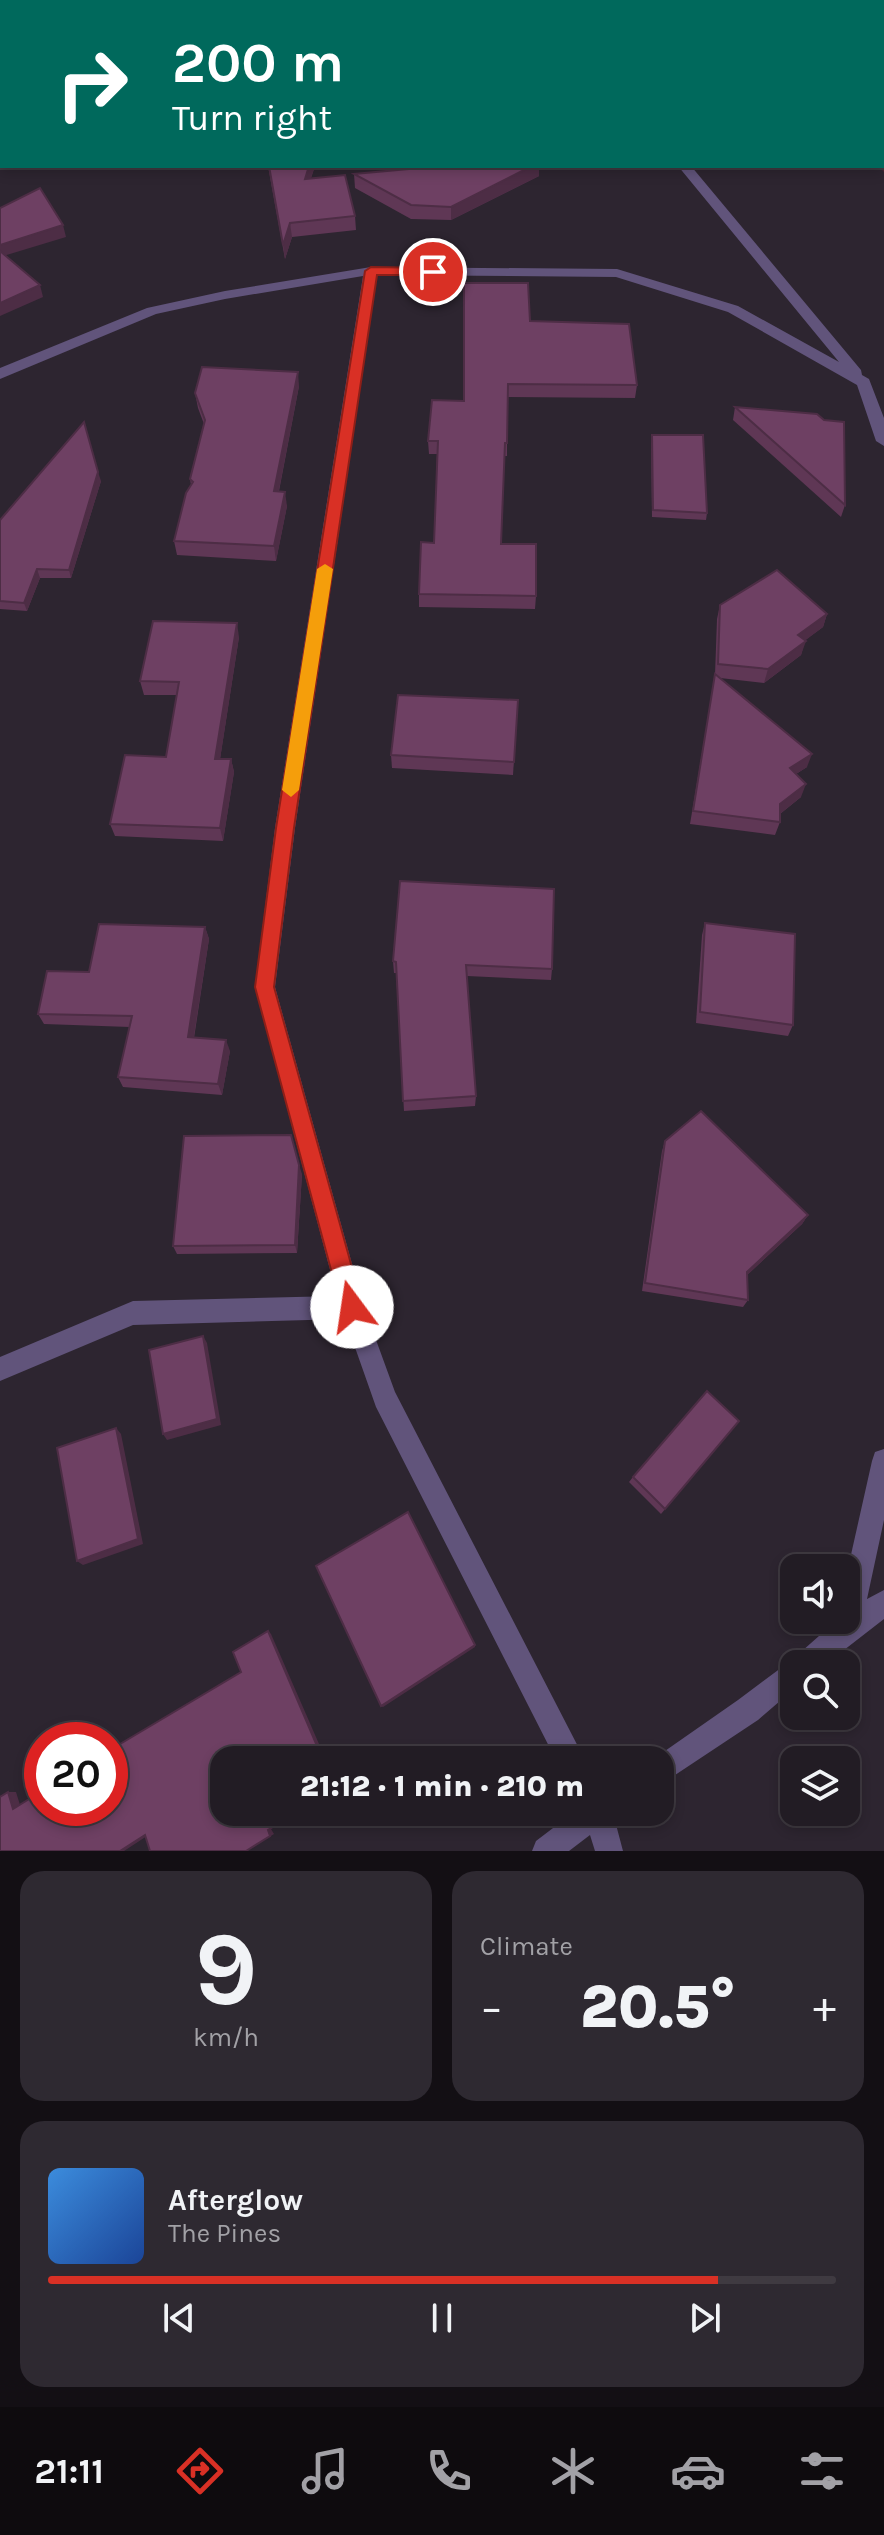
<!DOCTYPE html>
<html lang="en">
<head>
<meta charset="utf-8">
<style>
  :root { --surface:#221c24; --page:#2e2931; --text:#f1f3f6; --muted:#a2a1a6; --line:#3f3a41; --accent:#d93025 }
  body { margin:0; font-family:Karla,sans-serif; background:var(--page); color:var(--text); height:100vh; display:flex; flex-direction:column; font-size:30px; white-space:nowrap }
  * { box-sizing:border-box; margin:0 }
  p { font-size:26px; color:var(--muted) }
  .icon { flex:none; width:44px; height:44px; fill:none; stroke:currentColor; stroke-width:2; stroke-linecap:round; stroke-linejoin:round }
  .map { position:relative; height:1851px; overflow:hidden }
  .drawer { display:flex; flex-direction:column; gap:20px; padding:20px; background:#130f14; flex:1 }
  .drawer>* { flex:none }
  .banner { position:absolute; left:0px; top:0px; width:884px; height:168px; box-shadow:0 4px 12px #0003,0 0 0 2px var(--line); background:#00695c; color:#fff; overflow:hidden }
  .tools { position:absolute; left:780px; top:1554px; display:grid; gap:16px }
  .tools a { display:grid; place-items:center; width:80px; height:80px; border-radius:16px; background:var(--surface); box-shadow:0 4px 12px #0003,0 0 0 2px var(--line); font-size:40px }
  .speed { position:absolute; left:24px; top:1722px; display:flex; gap:16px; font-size:40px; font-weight:700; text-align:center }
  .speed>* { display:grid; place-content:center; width:104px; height:104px; border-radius:50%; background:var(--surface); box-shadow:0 4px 12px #0003,0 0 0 2px var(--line); line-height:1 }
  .speed .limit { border:12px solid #d22; background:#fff; color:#111 }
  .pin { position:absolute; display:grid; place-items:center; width:68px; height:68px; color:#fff; margin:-34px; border:4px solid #fff; border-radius:50%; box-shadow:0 2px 8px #0007 }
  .me { position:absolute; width:88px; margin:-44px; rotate:346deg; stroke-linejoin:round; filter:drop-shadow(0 0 6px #0008) }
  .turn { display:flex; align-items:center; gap:28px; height:168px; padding:0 40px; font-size:36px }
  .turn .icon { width:104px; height:104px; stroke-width:2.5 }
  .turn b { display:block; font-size:56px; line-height:68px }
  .big { font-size:60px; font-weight:800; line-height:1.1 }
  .drawer .widget { flex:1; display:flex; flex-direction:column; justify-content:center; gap:12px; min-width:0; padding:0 28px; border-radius:24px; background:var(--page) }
  .drawer .dial { align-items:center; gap:0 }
  .dial b { font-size:104px; line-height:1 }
  .song { display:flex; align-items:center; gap:24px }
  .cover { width:96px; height:96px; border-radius:12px; background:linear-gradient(135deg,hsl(210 70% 55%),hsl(220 70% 35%)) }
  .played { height:8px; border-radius:4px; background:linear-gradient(90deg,var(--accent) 85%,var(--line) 85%) }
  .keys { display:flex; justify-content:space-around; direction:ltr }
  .heat { display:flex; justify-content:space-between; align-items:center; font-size:44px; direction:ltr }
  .drawer .tiles { flex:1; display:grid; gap:20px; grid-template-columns:1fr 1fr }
  .widget:last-child { grid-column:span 2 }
  .trip { position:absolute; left:210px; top:1746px; width:464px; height:80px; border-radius:24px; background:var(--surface); box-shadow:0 4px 12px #0003,0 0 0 2px var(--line); font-weight:800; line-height:80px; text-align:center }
  .menu { display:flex; height:128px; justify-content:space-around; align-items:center; background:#0e0b0e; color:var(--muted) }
  .menu .icon { width:56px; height:56px }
  .menu .current { color:var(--accent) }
  .menu b { font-size:36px; color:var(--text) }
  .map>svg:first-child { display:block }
</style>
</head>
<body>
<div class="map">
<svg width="884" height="1851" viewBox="0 0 884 1851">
  <rect width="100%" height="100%" fill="#2d2530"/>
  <g fill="#482634">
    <path d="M0 0H446L447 2H2L0 73Z"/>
    <path d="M700 0H884V172L878 166H882V2Z"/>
  </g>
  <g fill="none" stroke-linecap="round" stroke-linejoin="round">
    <g fill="#61547b" fill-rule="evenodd">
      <path d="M2 95V103L0 104V96Z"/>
      <path d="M678 166H691L861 370 862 375 869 379 884 418V446L876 441 857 385 728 312 616 277 377 275 295 828 275 987 364 1307 395 1392 585 1760H556L376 1407 345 1319 133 1325 0 1381V1357L133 1301 337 1296 255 987 275 828 363 276 225 299 156 314 0 379V368L147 308 225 291 371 267 617 269 738 306 839 362Z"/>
      <path d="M884 1449V1520L867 1599 884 1590V1619L826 1664H794V1689L758 1720 660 1785V1760H652L738 1700 793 1659 837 1620H846V1577L872 1461 875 1452Z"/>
      <path d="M574 1812H616L614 1817 623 1851H595L590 1835 569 1851H532L536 1841Z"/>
    </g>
  </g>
  <g fill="#5f3755">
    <path d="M268 166H315L311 178 355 216 356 230 292 237 285 259Z"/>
    <path d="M408 166H539V176L451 220 411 219 355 188 354 174 408 169Z"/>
    <path d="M530 321 637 385 635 398 508 397 507 443V456H504L501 544 536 596 535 609 419 607V594L434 543 437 454H429L428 441Z"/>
    <path d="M299 386 279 491 287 506 276 561 177 555 174 541 191 485 190 479 204 424 198 408 195 393Z"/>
    <path d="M735 407 845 505 841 517 733 420Z"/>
    <path d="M652 435 707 513 706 520 652 517 651 443Z"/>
    <path d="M101 481 71 578H40L27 611 0 609V520Z"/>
    <path d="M720 605 827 614 823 627 805 640 801 655 764 683 720 678 807 767 796 774 801 797 780 814V822L775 835 690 824 715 675 717 619Z"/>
    <path d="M239 637 220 759H231L234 772 223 841 115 836 110 824 166 757 177 695H144L140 681Z"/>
    <path d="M518 700 513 775 392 768 391 755Z"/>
    <path d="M705 923 793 1025 788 1036 696 1023 702 935Z"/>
    <path d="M205 927 209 939 194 1038 230 1051 222 1095 123 1087 118 1077 130 1027 44 1024 38 1014 89 972Z"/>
    <path d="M393 961 552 969 551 980 467 976 476 1096 475 1106 404 1111 396 973H394Z"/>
    <path d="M665 1141 808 1215 802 1224 747 1275 748 1300 743 1307 642 1291 662 1151Z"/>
    <path d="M302 1174 297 1253 177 1254 173 1246Z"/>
    <path d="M739 1421 661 1514 629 1482 633 1477Z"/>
  </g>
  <g fill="#4d2d45">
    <path d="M309 166H315L306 193 305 179Z"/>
    <path d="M532 166H539V176L451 220V207Z"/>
    <path d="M290 223 292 237 285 259 283 245Z"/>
    <path d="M63 225 66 237 0 257V245Z"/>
    <path d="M40 285 43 297 0 316V303Z"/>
    <path d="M298 372 299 386 276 505 274 491Z"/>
    <path d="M98 472 101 481 71 578 69 570Z"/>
    <path d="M285 492 287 506 276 561 274 546Z"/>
    <path d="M37 569 40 578 27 611 24 603Z"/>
    <path d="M827 614 823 627 794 649 798 635Z"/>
    <path d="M237 623 239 637 218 772 215 759Z"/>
    <path d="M806 641 801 655 764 683 768 669Z"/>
    <path d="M812 754 807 767 785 781 790 768Z"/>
    <path d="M231 759 234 772 223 841 220 828Z"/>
    <path d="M806 784 801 797 776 817 780 804Z"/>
    <path d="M205 927 209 939 192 1048 188 1037Z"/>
    <path d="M226 1040 230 1051 222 1095 218 1084Z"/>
    <path d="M299 1165 302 1174 297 1253 295 1245Z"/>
    <path d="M808 1215 802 1224 742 1280 747 1272Z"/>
    <path d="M203 1336 207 1343 221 1425 167 1440 163 1434Z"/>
    <path d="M116 1428 121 1434 143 1544 83 1565 77 1561Z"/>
    <path d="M268 1631 271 1634 326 1760H323Z"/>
    <path d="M475 1645V1647L383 1707 381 1706Z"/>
    <path d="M8 1792H16L21 1808 13 1809Z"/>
    <path d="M297 1812H299L271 1829 274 1834 246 1851 268 1830Z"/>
    <path d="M150 1834 124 1851H120L145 1835Z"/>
  </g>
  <g fill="#6e4063" stroke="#4d2d45" stroke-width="2">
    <path d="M269 166H309L305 179 345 175 355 216 290 223 283 245Z"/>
    <path d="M408 166H532L451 207 411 205 354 174 408 169Z"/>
    <path d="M40 188 63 225 0 245V208Z"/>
    <path d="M0 251 40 285 0 303Z"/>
    <path d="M464 283H528L530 321 629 324 637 385 508 384 507 443H505L501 544H536V596L419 594 421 542 434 543 438 441H428L432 400 464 401Z"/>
    <path d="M202 367 298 372 274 491 285 492 274 546 174 541 186 493 193 482 190 479 205 420 195 393Z"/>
    <path d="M735 407 817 414 824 420 844 422 845 505Z"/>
    <path d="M84 422 98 472 69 570 37 569 24 603 0 601V520Z"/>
    <path d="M652 435H703L707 513 653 510Z"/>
    <path d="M777 570 827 614 798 635 806 641 768 669 718 664 720 605Z"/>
    <path d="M153 621 237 623 215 759H231L220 828 110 824 125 755 166 757 179 682 140 681Z"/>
    <path d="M715 674 812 754 790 768 806 784 780 804V822L693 811Z"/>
    <path d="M398 695 518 700 514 762 391 755Z"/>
    <path d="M400 881 554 889 552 969 466 965 476 1096 403 1101 396 962 393 961Z"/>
    <path d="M705 923 795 934 793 1025 700 1012Z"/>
    <path d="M99 924 205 927 188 1037 226 1040 218 1084 118 1077 132 1016 38 1014 47 971 89 972Z"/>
    <path d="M701 1111 808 1215 747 1272 748 1300 645 1283 665 1141Z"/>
    <path d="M291 1135 299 1165 295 1245 173 1246 184 1136Z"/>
    <path d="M203 1336 217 1419 163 1434 149 1350Z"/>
    <path d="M707 1391 739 1421 665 1509 633 1477Z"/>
    <path d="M116 1428 138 1539 77 1561 57 1448Z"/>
    <path d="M408 1512 475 1645 381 1706 316 1566Z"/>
    <path d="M268 1631 323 1760H224V1812H297L268 1830 270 1836 246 1851H150L145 1835 120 1851H0V1797L8 1792 13 1809 42 1791V1808H110V1750L241 1672 233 1652Z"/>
  </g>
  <path fill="#d93025" stroke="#8d1f18" stroke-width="2" d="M371 267 433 268 439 272 433 275H377L294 828 274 987 363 1307 359 1315 352 1318 344 1315 341 1307 255 987 276 828 365 271Z"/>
  <path fill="#f59e0b" d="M325 564 333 569 299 790 291 797 282 790 317 569Z"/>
</svg>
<div class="tools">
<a><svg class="icon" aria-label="sound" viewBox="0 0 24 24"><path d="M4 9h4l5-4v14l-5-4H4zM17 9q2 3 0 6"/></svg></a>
<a><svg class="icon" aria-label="search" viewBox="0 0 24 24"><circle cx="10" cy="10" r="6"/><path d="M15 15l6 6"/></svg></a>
<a><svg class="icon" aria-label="layers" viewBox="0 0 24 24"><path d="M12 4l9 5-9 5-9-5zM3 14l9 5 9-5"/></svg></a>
</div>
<div class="speed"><div class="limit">20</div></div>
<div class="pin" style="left:433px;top:272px;background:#d93025"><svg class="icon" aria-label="arrive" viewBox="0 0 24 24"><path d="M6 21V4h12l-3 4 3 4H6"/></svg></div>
<svg class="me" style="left:352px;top:1307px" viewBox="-20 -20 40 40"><circle r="19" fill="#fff"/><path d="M0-13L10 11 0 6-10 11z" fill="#d93025"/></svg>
<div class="trip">21:12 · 1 min · 210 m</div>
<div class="banner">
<div class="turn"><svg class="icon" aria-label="right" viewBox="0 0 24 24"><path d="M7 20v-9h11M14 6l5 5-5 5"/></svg><div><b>200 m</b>Turn right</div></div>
</div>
</div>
<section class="drawer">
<div class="tiles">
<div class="widget dial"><b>9</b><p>km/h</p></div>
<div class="widget"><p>Climate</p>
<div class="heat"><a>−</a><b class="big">20.5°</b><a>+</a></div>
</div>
<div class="widget">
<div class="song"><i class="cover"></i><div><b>Afterglow</b><p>The Pines</p></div></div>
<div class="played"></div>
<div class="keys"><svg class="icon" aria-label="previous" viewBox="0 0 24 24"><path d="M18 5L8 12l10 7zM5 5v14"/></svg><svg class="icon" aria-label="pause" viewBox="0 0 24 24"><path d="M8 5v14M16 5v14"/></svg><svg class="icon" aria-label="next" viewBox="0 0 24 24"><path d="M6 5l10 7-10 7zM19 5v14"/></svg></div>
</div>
</div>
</section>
<nav class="menu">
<b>21:11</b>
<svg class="icon current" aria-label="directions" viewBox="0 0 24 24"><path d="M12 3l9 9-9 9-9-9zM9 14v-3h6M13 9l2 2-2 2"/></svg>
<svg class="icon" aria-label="music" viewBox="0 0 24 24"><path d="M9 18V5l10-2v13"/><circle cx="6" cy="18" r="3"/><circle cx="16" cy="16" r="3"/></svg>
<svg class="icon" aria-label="phone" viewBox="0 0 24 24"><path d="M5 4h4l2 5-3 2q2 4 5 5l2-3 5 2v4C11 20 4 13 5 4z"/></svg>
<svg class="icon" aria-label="climate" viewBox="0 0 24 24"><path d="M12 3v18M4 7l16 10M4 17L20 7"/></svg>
<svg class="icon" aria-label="car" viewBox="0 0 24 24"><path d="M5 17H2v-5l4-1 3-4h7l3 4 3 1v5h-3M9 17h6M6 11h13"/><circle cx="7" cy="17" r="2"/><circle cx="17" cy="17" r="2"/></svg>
<svg class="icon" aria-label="filters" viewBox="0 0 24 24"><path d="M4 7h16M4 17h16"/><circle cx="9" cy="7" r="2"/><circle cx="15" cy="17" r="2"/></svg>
</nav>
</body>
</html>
